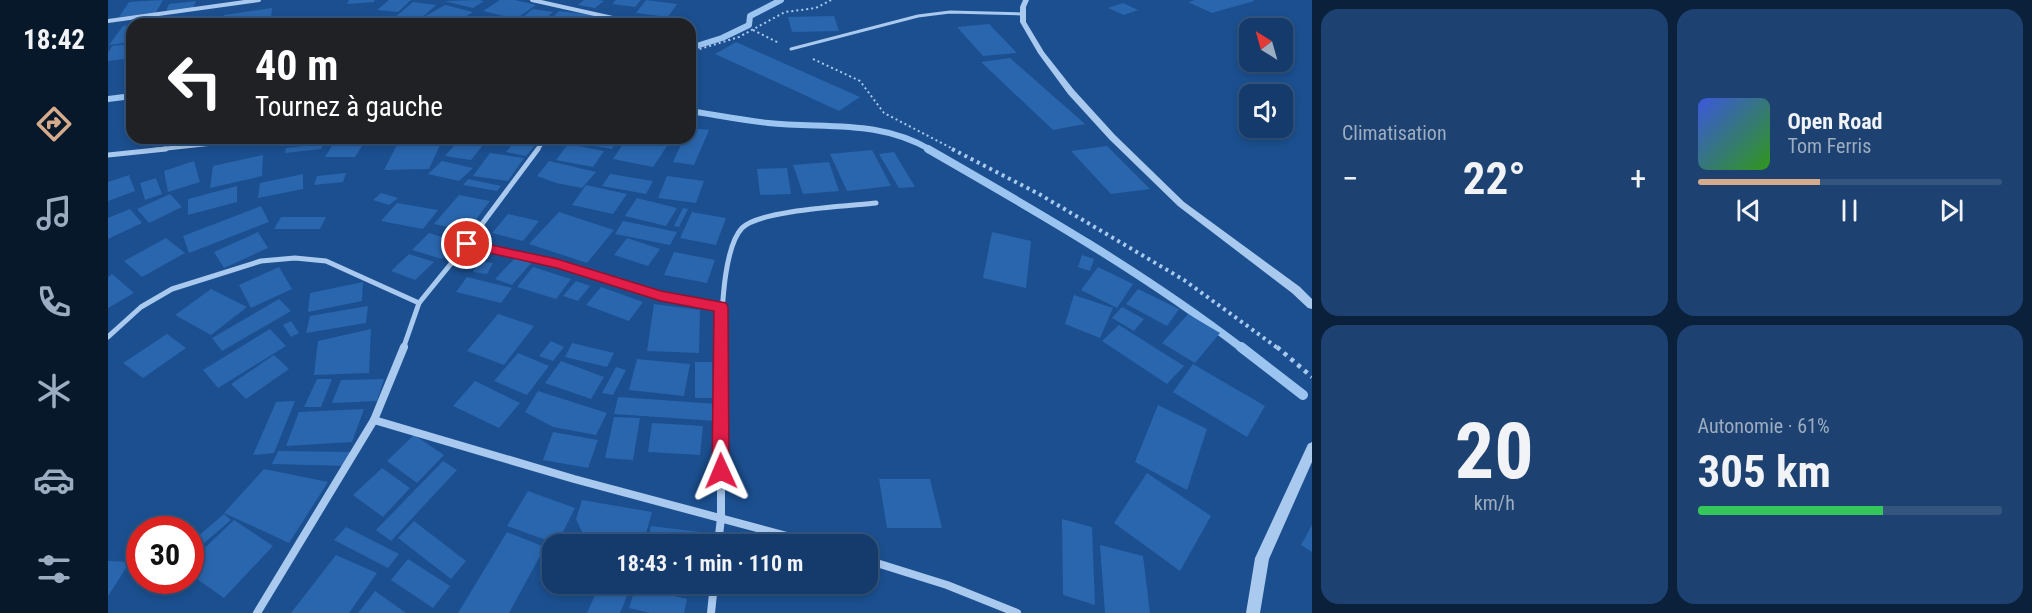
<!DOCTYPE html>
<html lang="fr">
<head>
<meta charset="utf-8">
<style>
  :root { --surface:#143b6b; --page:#1d4271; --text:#f1f3f6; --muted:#9dadc1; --line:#33557e; --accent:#d6ab8b }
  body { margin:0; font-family:"Roboto Condensed",sans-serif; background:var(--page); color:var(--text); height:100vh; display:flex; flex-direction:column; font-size:22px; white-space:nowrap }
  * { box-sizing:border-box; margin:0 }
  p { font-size:20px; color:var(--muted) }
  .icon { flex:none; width:33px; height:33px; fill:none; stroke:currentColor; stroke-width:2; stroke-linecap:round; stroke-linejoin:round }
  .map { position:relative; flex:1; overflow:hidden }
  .panel { display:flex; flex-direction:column; gap:9px; padding:9px; background:#0b203b; width:720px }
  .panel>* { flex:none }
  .banner { position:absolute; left:18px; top:18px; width:570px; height:126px; border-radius:18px; box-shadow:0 3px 9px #0003,0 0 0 2px var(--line); background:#202124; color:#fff; overflow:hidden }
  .needle { width:39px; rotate:323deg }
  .controls { position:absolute; left:1131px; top:18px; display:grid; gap:12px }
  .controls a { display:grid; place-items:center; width:54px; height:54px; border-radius:12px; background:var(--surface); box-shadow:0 3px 9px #0003,0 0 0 2px var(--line); font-size:30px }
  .speed { position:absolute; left:18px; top:516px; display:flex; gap:12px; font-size:30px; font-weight:700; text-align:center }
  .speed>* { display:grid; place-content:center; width:78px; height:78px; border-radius:50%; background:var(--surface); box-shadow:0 3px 9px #0003,0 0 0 2px var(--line); line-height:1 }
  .speed .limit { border:9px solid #d22; background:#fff; color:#111 }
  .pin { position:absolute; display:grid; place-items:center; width:51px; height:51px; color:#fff; margin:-26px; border:3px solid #fff; border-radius:50%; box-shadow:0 2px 6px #0007 }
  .me { position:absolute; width:66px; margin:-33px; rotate:359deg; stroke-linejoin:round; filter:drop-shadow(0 0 4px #0008) }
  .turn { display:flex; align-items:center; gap:21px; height:126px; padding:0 30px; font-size:27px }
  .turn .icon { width:78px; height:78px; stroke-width:2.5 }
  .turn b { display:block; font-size:42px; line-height:51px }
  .big { font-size:45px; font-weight:700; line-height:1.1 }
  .panel .card { flex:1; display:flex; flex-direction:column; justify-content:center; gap:9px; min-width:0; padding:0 21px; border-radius:18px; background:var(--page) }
  .panel .dial { align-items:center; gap:0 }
  .dial b { font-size:78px; line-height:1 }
  .song { display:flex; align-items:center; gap:18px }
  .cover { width:72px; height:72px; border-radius:9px; background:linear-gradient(135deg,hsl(230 70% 55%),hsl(110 70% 35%)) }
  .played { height:6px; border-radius:3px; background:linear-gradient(90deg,var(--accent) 40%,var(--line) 40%) }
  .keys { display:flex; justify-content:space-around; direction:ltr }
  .heat { display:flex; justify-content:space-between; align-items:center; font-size:33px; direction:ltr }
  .charge { height:9px; border-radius:4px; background:linear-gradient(90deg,#34c759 61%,var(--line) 0) }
  .panel .tiles { flex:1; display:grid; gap:9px; grid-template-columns:repeat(2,1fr) }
  .trip { position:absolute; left:434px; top:534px; width:336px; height:60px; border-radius:18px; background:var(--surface); box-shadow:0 3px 9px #0003,0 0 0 2px var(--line); font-weight:700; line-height:60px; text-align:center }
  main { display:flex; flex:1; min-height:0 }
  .menu { display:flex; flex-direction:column; width:108px; justify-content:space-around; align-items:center; background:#08182b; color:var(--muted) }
  .menu .icon { width:42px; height:42px }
  .menu .on { color:var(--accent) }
  .menu b { font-size:27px; color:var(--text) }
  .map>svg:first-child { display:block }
</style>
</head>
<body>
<main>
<nav class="menu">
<b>18:42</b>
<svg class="icon on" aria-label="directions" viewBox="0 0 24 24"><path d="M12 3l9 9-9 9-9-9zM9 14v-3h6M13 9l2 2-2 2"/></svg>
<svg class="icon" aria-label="music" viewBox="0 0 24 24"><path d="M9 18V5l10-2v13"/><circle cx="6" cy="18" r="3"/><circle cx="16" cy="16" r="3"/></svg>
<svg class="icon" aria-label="phone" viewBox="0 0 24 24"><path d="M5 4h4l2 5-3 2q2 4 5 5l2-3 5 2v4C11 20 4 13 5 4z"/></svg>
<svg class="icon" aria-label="climate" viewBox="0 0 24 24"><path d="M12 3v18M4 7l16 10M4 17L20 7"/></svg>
<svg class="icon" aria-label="car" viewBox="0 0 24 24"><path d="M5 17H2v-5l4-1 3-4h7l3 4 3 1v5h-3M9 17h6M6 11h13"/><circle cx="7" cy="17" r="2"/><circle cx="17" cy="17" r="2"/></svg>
<svg class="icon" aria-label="filters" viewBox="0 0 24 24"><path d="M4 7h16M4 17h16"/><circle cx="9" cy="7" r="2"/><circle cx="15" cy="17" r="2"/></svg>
</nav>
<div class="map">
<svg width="1204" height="613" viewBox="0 0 1204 613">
  <rect width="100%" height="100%" fill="#1b4f8f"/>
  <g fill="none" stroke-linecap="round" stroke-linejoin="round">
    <g stroke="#9cc4f0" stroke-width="6">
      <path d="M582 48 614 38 641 25 642 16 673 0"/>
      <path d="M0 99 24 96"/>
      <path d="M582 111C608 115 634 120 660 123 718 129 770 119 823 150"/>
    </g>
    <path stroke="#9cc4f0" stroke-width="8" d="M820 149C928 211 1036 273 1135 349"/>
    <path stroke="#9cc4f0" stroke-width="10" d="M1133 347 1195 395"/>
  </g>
  <g fill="#2a66ad">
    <path d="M55 0 47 14 11 17 21 2Z"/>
    <path d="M241 0H267L266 2 239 4Z"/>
    <path d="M281 0H303L290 12 269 10Z"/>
    <path d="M371 0 376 1 365 8 336 1Z"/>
    <path d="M392 0H407L428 5 408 19 375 11Z"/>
    <path d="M476 0H490L496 1 487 8 470 5Z"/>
    <path d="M508 0H533L527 7 504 4Z"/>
    <path d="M538 0 569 4 560 17 528 13Z"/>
    <path d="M1087 0H1146V1L1104 13 1080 2Z"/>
    <path d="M88 1 85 8 58 11 61 4Z"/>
    <path d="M305 2 328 5 309 22 285 19Z"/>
    <path d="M1015 3 1030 10 1016 15 1000 8Z"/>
    <path d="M337 5 365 12 346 24 314 18Z"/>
    <path d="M164 8 163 20 137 24H114L116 15Z"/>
    <path d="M425 9 445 12 431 24H406Z"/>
    <path d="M451 11 486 15 478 24H438Z"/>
    <path d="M726 16 731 31 684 32 680 17Z"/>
    <path d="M108 19 105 24H73V22Z"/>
    <path d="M881 24 909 53 875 56 849 27Z"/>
    <path d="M24 25V42L1 45 15 26Z"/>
    <path d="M628 42 752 97 731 111 607 54Z"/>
    <path d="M24 44V58L0 61V53L4 46Z"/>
    <path d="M902 58 977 124 945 130 873 62Z"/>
    <path d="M582 128 601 130 586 165 565 162 576 138H582Z"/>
    <path d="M229 138H259L247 157H217Z"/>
    <path d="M353 138H366L379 140 363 160 337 156Z"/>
    <path d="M410 138H421L432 140 418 156 398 152Z"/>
    <path d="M480 138 507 143 504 149 476 144Z"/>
    <path d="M519 138 559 146 545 167 505 159Z"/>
    <path d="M215 144 213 149 177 153 178 148Z"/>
    <path d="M460 144 496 151 485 167 448 160Z"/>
    <path d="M289 145H332L321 169 276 170Z"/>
    <path d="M999 146 1042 189 1003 194 963 151Z"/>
    <path d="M764 150 783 186 739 191 722 154Z"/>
    <path d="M786 152 807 187 791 188 771 154Z"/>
    <path d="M382 153 416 158 400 181 365 176Z"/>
    <path d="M155 155 154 176 102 188 105 166Z"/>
    <path d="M86 161 92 182 60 192 56 171Z"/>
    <path d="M334 161 365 168 351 181 320 174Z"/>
    <path d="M441 161 488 172 474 188 448 183 429 176Z"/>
    <path d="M721 162 731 191 695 194 685 165Z"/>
    <path d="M679 168 683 194 652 195 649 169Z"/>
    <path d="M238 173 235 182 206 185 209 176Z"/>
    <path d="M195 174V189L150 198 152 183Z"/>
    <path d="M502 174 545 181 538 194 494 186Z"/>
    <path d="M21 175 27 191 0 201V182Z"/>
    <path d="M559 176 596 181 588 203 550 198Z"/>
    <path d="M48 178 54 194 37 200 32 183Z"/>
    <path d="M360 179 393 186 389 191 355 185Z"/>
    <path d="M478 185 519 194 505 214 464 205Z"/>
    <path d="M129 186V202L80 215V199Z"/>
    <path d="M273 193 290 198 281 205 265 200Z"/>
    <path d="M62 194 74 207 41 223 29 209Z"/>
    <path d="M351 195 382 201 359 231 326 224Z"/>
    <path d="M529 198 569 208 558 226 517 216Z"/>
    <path d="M289 203 330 210 315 229 273 221Z"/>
    <path d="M153 206 161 222 81 253 75 236Z"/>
    <path d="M575 208 580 209 571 227 566 226Z"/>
    <path d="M22 209 34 223 0 239V218Z"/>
    <path d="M451 212 506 230 479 263 421 244Z"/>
    <path d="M584 212 618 218 608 245 572 238Z"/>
    <path d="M400 214 431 221 415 241 384 233Z"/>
    <path d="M173 217H218L212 229H166Z"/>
    <path d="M515 221 569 232 562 245 507 234Z"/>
    <path d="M150 232 160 248 116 268 106 252Z"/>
    <path d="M884 232 923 241 918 288 875 278Z"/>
    <path d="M321 233 350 242 334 259 304 250Z"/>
    <path d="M58 238 77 253 34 277 16 261Z"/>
    <path d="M519 238 552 249 540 266 506 255Z"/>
    <path d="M566 252 607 260 599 283 556 275Z"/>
    <path d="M301 254 326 262 307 280 283 271Z"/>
    <path d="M974 255 986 259 982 271 970 267Z"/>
    <path d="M408 257 424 262 404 285 387 279Z"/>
    <path d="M371 261 385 263 379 274 365 272Z"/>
    <path d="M171 267 184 289 143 308 131 285Z"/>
    <path d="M425 267 463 279 448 299 409 287Z"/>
    <path d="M990 267 1025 284 1009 308 973 290Z"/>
    <path d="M4 274 26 293 0 308V277Z"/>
    <path d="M359 277 404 288 393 303 348 292Z"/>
    <path d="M468 281 482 286 470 301 455 296Z"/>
    <path d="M255 282 254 301 200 312 202 293Z"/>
    <path d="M493 287 535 302 521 321 478 305Z"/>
    <path d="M103 289 139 307 103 335 67 315Z"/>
    <path d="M1030 289 1071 309 1059 326 1018 304Z"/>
    <path d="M966 295 1005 308 992 338 957 324Z"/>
    <path d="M171 299 183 311 114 351 104 338Z"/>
    <path d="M546 304 592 310 591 353 539 351Z"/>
    <path d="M260 306 258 323 198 333 202 316Z"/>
    <path d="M1014 307 1036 319 1026 331 1004 318Z"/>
    <path d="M390 314 426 326 396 365 359 351Z"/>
    <path d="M1080 314 1112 333 1087 363 1054 343Z"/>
    <path d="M183 321 191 333 183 337 175 325Z"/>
    <path d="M1011 325 1076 366 1059 384 994 341Z"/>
    <path d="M162 329 178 346 110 388 95 370Z"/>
    <path d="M263 329 261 373 206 375 210 341Z"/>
    <path d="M59 334 78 348 35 378 15 363Z"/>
    <path d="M443 341 456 347 445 361 431 356Z"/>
    <path d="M464 343 506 353 499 367 457 357Z"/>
    <path d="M410 353 441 366 419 395 386 381Z"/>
    <path d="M166 355 181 369 138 399 123 384Z"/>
    <path d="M529 359 582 364 576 396 521 390Z"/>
    <path d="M453 361 496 377 483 399 437 383Z"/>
    <path d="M587 362H604L605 398H587Z"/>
    <path d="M1085 364 1157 406 1139 437 1065 392Z"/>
    <path d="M508 367 518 370 505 395 494 393Z"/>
    <path d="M209 379H224L213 407H196Z"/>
    <path d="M276 379 269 401 224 403 233 380Z"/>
    <path d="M367 381 412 403 391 428 345 406Z"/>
    <path d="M430 391 499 413 488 435 445 427 417 412Z"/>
    <path d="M510 397 610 404 608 421 506 414Z"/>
    <path d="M187 401 166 453 145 455 168 402Z"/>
    <path d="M1050 405 1099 429 1079 490 1027 462Z"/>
    <path d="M256 409 244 442 178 446 191 412Z"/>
    <path d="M506 417 532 418 525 460 497 458Z"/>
    <path d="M544 423 595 426 592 455 540 452Z"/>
    <path d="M445 432 490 440 480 468 435 460Z"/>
    <path d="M306 435 336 455 309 483 279 461Z"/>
    <path d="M170 451 244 452 238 466 164 464Z"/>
    <path d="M335 461 349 470 283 541 268 530Z"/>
    <path d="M274 468 302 488 275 517 245 495Z"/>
    <path d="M156 469 220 482 181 543 116 513Z"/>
    <path d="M1039 473 1103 516 1072 571 1006 523Z"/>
    <path d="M771 479H822L834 528H779Z"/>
    <path d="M420 491 467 508 449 544 399 526Z"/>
    <path d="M474 500 544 512 535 544H469L474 532 468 519Z"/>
    <path d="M116 514 123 520 82 555V543Z"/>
    <path d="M954 519 984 527 987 605 955 595Z"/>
    <path d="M126 520 165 546 116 598 82 574V562Z"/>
    <path d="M306 521 358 561 343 579 290 538Z"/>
    <path d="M1204 525V552L1193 545Z"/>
    <path d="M543 526 609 534 608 544H539Z"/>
    <path d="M238 527 291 554 280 568 226 540Z"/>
    <path d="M399 532 437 547 401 613H350Z"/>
    <path d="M992 545 1035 556 1042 613H997Z"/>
    <path d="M228 555 269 573 241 613H183Z"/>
    <path d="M300 559 342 586 325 608 283 580Z"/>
    <path d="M0 561 22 562 0 596Z"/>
    <path d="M492 584H524L512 613H479Z"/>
    <path d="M558 584H603L602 591Z"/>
    <path d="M528 586 579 599 576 613H542L521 608Z"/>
    <path d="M267 591 298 613H250Z"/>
  </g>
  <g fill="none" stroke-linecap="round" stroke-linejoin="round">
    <g stroke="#a9c9ee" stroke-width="2" stroke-dasharray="2 3" stroke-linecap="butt">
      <path d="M645 30 671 43"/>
      <path d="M582 52 631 37 677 12 708 8 723 0"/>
      <path d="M705 59 752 81 776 113 847 150"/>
    </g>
    <path stroke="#a9c9ee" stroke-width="4" stroke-dasharray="3 4" stroke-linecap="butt" d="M844 149 931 194 1076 280 1171 349"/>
    <path stroke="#a9c9ee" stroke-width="4.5" stroke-dasharray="4 5" stroke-linecap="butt" d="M1169 347 1204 377"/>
    <path stroke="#a9c9ee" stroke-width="3" d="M683 49 810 16 842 12 915 14"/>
    <g stroke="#a9c9ee" stroke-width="4">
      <path d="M424 0 509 19"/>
      <path d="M0 21 151 0"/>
      <path d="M45 150 146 139 203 138"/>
      <path d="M429 150 438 138"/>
    </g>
    <g stroke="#a9c9ee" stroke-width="5">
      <path d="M0 155 58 149"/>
      <path d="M359 244 449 264 553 296 613 307"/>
      <path d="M0 337 33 307 64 289 153 261 187 258 218 261 311 303"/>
      <path d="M295 349 311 303 359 244 430 149"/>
      <path d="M612 349C614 321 614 249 634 228 651 210 741 206 768 203"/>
    </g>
    <g stroke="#a9c9ee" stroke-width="8">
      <path d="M266 420 466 479 709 544"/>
      <path d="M610 544 613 518V347"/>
      <path d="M759 560 839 585 909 613"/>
      <path d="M149 613 266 420 296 347"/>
      <path d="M603 613 606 584"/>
    </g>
    <g fill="#a9c9ee" fill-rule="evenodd">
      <path d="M915 0H921L918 7V22L936 52 966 90 1007 135 1076 202 1192 287 1204 299V309L1200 308 1184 293 1070 206 1001 139 960 94 930 53 912 22V7Z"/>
      <path d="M1204 442V462L1161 559 1152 613H1138L1147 558 1200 444Z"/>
    </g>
  </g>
  <path fill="#e11d48" stroke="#92132f" stroke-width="1.5" d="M359 240 449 259 553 291 618 303 620 307 621 471 619 476 613 479 607 476 604 471 606 311 553 301 449 268 355 247 353 244 355 241Z"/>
</svg>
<div class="controls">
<a><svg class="needle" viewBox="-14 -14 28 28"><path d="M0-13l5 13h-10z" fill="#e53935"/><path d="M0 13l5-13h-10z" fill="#9dadc1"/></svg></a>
<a><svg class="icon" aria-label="sound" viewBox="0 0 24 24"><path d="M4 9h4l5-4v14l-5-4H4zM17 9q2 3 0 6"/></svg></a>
</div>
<div class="speed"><div class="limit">30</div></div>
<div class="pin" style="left:359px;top:244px;background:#d93025"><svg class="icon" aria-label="arrive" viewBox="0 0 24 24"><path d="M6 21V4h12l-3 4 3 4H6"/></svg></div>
<svg class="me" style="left:613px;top:471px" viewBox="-20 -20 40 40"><path d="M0-17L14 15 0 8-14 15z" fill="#e11d48" stroke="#fff" stroke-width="4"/></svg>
<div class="trip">18:43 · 1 min · 110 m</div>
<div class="banner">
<div class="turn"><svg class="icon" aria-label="left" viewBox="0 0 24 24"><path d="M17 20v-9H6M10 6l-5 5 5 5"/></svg><div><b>40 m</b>Tournez à gauche</div></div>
</div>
</div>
<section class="panel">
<div class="tiles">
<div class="card"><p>Climatisation</p>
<div class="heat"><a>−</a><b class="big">22°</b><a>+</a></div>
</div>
<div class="card">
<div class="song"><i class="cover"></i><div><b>Open Road</b><p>Tom Ferris</p></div></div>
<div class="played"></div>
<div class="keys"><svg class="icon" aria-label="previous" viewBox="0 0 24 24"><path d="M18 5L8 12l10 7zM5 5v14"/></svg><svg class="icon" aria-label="pause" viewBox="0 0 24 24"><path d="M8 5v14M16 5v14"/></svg><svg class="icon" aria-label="next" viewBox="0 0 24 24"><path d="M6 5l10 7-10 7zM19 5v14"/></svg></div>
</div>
<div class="card dial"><b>20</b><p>km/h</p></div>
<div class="card"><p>Autonomie · 61%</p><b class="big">305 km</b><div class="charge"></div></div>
</div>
</section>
</main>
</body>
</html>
